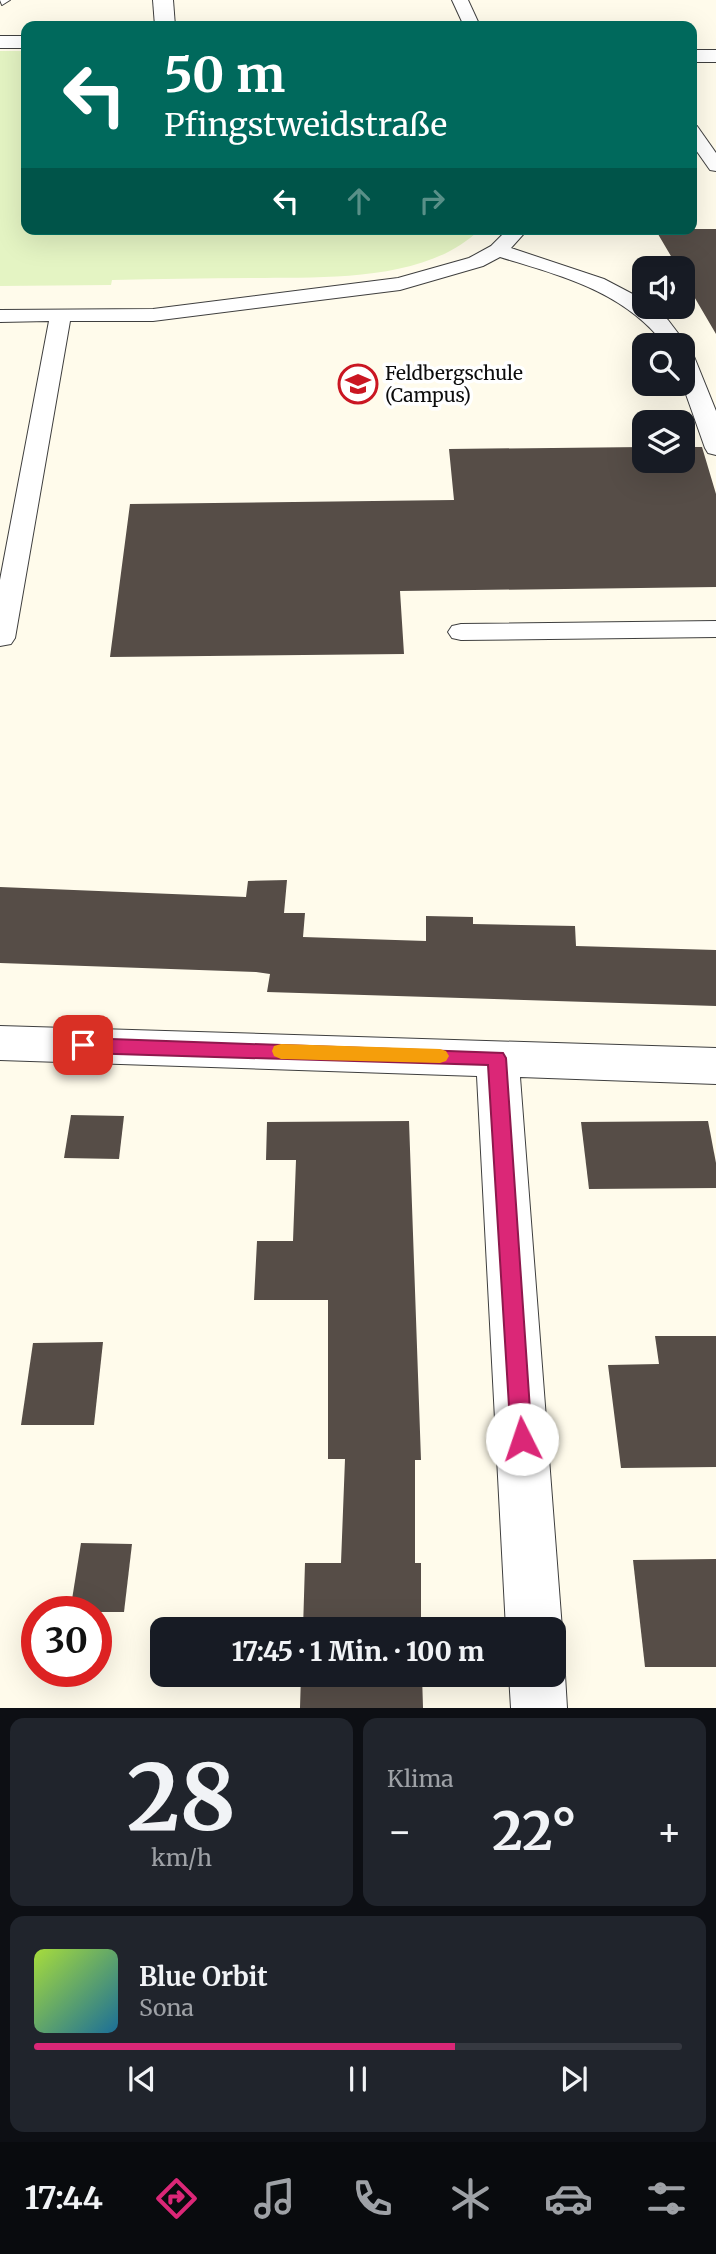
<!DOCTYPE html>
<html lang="de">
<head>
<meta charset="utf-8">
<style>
  :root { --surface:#171b24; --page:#20242c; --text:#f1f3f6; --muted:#9ea1a6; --line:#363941; --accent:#db2777 }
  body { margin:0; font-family:Merriweather,serif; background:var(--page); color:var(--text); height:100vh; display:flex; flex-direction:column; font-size:26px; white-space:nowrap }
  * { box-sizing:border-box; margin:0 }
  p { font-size:23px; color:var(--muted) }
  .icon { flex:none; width:38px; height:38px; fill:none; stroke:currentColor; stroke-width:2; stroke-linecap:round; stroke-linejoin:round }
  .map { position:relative; height:1708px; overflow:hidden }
  .drawer { display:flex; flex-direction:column; gap:10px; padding:10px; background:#0d0f14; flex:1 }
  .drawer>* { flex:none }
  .guide { position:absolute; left:21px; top:21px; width:676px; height:214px; border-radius:14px; box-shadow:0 7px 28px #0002; background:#00695c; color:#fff; overflow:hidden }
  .fabs { position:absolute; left:632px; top:256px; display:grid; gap:14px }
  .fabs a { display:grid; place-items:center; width:63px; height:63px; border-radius:14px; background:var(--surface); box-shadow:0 7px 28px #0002; font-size:35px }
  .speed { position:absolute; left:21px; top:1596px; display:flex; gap:14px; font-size:35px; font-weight:700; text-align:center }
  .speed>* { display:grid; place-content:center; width:91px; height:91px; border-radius:50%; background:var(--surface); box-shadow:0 7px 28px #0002; line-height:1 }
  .speed .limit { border:10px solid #d22; background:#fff; color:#111 }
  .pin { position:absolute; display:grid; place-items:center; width:60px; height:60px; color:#fff; margin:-30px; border-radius:14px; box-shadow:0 4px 10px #0006 }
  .me { position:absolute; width:77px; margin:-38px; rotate:356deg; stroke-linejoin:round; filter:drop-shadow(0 0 5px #0008) }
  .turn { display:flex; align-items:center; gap:24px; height:147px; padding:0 28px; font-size:32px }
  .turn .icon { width:91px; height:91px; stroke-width:2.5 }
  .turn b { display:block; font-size:49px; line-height:60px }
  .lanes { display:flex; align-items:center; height:66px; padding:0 28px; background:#0003; justify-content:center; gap:35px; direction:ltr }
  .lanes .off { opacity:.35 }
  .big { font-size:52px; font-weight:800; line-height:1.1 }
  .drawer .widget { flex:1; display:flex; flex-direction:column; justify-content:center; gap:10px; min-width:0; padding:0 24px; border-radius:14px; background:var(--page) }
  .drawer .dial { align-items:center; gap:0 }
  .dial b { font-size:91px; line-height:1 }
  .song { display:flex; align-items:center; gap:21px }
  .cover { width:84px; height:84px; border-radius:10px; background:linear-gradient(135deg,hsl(80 70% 55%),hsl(200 70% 35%)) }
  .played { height:7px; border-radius:4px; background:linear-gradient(90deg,var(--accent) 65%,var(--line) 65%) }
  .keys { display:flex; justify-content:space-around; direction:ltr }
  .heat { display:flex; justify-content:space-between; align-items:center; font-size:38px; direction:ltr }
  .drawer .tiles { flex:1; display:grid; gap:10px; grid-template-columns:1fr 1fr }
  .widget:last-child { grid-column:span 2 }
  .trip { position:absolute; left:150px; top:1617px; width:416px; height:70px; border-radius:14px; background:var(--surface); box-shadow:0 7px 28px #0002; font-weight:800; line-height:70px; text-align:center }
  .menu { display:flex; height:112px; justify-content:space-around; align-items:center; background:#090b0e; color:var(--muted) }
  .menu .icon { width:49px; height:49px }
  .menu .active { color:var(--accent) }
  .menu b { font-size:32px; color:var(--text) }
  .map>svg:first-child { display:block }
</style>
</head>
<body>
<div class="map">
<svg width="716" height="1708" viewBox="0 0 716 1708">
  <rect width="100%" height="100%" fill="#fffbeb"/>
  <path fill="#e4f4c3" d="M0 51H26V229H480C427 283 320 277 251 278 205 278 158 279 112 280L111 285 0 286Z"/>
  <g fill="#564d47">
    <path d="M655 229H716V334L682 276V268H678Z"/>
    <path d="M644 447V460H682V447H702L716 494V587L400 591 404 654 110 657 130 504 454 500 449 449Z"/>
    <path d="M287 880 284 913H305L303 937 426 941V916L473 917V924L575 926 576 946 716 950V1006L267 992 270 974 256 972 0 963V887L246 897 248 881Z"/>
    <path d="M71 1115 124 1116 119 1159 64 1158Z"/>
    <path d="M409 1121 421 1460H415V1563H421V1629H303L305 1563H341L345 1459H328V1300H254L257 1241H293L296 1160H266L267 1122Z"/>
    <path d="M708 1121 716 1163V1188L589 1189 581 1122Z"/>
    <path d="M655 1336H716V1467L621 1468 608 1365 659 1364Z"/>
    <path d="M103 1342 94 1425H21L33 1343Z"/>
    <path d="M81 1543 132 1544 124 1612H70Z"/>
    <path d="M716 1559V1667H645L633 1560Z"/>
    <path d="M301 1675H422L423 1708H300Z"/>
  </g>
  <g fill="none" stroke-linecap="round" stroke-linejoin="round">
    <defs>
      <g id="service">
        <path d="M0 0H10L2 5Z"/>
        <path d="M452 0H468L480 26H464Z"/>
        <path d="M691 125 697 126 716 153V171L710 170 691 143Z"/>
        <path d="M508 229H528L511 248 604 279 644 300V306H652L668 320 687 345 684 348 693 354 716 411V455L708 453 705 448 682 383V345H665C624 291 561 276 500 257L483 266 400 290 153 321H70L15 638 11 644 0 646V580L49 321 0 322V310L153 309 398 278 469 258 491 246Z"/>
        <path d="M716 621V637L461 640 452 638 448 632 452 626 461 624Z"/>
      </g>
      <g id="minor">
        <path d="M153 0H173L175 26H155Z"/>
        <rect x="0" y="36" width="26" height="12"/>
        <rect x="691" y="50" width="25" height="12"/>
        <path d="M0 1026 716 1048V1084L520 1077 562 1629 555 1646V1629H506L477 1076 0 1060Z"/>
        <path d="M555 1654 565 1675 567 1708H511L509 1675H555Z"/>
      </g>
    </defs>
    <use href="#service" stroke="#3f3f3f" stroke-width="2"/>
    <use href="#minor" stroke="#3f3f3f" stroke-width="2"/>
    <use href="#service" fill="#fff" fill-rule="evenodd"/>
    <use href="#minor" fill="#fff" fill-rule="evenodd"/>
  </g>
  <path fill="#db2777" stroke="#8e194d" stroke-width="2" d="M83 1038 503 1053 506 1058 532 1439 529 1446 522 1449 514 1446 511 1439 488 1065 83 1053 77 1051 74 1045 77 1040Z"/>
  <path fill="#f59e0b" d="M281 1044 440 1049 446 1051 449 1056 446 1061 440 1063 281 1059 274 1056 272 1051 274 1046Z"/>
  <defs>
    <symbol id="school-ring" viewBox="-11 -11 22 22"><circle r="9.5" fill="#fff" stroke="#ca1622" stroke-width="1.5"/><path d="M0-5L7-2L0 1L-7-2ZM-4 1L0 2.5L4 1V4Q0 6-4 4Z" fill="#ca1622"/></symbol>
  </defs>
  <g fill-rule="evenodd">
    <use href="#school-ring" x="336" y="362" width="44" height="44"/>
  </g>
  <g text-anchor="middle" stroke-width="7" stroke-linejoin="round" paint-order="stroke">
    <g font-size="19" fill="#0c0c0c" stroke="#fff" text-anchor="start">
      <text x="385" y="380">Feldbergschule<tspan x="385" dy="22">(Campus)</tspan></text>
    </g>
  </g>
</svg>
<div class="fabs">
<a><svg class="icon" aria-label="sound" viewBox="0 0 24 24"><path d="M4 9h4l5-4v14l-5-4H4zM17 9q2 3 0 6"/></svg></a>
<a><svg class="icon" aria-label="search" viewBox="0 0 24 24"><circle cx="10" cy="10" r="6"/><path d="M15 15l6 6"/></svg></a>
<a><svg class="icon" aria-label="layers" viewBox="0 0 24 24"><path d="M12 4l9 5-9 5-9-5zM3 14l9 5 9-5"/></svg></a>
</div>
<div class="speed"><div class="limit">30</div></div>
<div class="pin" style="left:83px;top:1045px;background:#d93025"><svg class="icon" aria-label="arrive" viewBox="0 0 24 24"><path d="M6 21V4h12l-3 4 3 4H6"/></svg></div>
<svg class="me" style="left:522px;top:1439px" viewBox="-20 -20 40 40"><circle r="19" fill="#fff"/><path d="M0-13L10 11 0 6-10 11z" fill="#db2777"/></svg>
<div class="trip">17:45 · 1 Min. · 100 m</div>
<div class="guide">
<div class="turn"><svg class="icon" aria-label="left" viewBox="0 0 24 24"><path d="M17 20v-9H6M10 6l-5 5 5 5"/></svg><div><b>50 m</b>Pfingstweidstraße</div></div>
<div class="lanes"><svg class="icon" aria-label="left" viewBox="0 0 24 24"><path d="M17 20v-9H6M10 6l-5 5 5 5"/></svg><svg class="icon off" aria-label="ahead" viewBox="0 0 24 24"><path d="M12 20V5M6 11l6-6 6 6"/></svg><svg class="icon off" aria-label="right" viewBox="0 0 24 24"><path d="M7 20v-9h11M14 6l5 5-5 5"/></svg></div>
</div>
</div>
<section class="drawer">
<div class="tiles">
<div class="widget dial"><b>28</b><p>km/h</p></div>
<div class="widget"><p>Klima</p>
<div class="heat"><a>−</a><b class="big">22°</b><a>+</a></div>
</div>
<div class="widget">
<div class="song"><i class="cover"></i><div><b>Blue Orbit</b><p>Sona</p></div></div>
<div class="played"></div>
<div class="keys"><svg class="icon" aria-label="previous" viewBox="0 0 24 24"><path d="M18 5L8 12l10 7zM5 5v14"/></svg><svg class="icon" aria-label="pause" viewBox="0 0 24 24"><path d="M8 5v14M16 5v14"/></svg><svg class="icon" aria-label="next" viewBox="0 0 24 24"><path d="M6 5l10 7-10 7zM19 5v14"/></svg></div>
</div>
</div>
</section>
<nav class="menu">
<b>17:44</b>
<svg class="icon active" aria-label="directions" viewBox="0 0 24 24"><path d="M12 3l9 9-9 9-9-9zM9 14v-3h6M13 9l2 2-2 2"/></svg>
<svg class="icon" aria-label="music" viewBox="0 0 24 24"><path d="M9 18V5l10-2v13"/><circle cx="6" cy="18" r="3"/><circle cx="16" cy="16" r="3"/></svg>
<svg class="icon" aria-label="phone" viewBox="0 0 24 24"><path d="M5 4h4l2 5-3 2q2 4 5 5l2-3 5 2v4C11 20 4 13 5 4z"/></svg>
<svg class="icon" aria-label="climate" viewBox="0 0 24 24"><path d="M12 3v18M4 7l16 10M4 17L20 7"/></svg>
<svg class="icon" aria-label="car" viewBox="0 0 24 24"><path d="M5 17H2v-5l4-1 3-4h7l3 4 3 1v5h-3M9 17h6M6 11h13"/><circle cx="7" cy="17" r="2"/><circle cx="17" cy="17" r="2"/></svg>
<svg class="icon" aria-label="filters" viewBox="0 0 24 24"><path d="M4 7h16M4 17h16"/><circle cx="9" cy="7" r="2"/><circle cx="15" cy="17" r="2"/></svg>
</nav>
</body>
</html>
